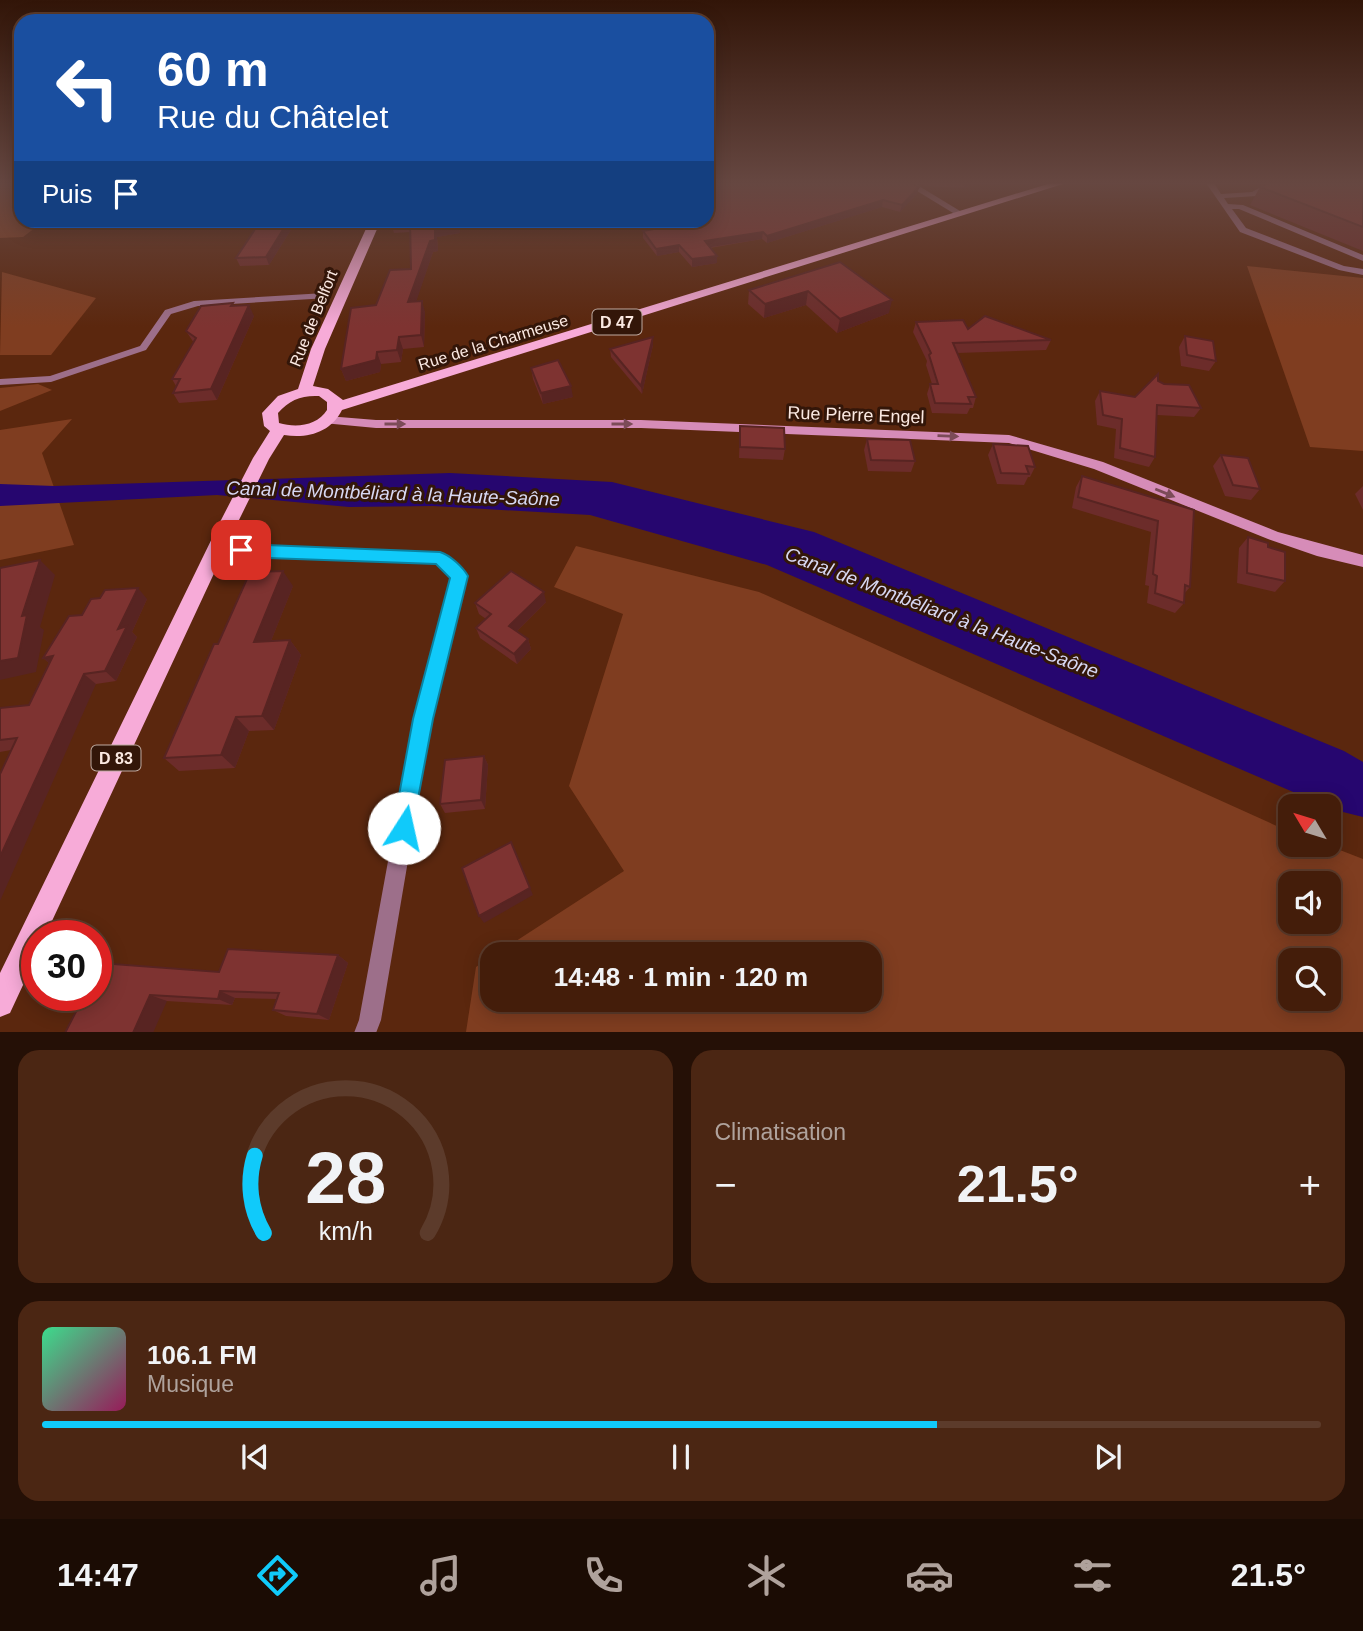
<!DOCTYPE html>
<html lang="fr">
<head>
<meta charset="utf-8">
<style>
  :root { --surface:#441d0a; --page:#4b2613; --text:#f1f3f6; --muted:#afa29c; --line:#5c3b2b; --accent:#10cafa }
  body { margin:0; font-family:Arial,sans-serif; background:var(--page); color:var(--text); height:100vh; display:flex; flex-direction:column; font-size:26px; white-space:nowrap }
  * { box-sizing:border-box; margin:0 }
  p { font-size:23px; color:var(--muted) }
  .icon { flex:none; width:38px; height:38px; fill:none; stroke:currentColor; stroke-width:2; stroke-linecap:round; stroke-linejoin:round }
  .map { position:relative; height:1032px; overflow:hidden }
  .panel { display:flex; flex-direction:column; gap:18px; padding:18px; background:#251006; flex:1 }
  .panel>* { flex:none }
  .hud { position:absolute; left:14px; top:14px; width:700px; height:214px; border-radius:21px; box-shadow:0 4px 18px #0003,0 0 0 2px var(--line); background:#1a4fa0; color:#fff; overflow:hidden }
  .needle { width:46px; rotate:308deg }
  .controls { position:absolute; left:1278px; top:794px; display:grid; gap:14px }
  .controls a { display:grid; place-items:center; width:63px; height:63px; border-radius:14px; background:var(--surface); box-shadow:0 4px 18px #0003,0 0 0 2px var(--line); font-size:35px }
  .speed { position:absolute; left:21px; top:920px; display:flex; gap:14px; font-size:35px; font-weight:700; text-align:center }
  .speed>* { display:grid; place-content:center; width:91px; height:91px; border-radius:50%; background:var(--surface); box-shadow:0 4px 18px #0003,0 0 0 2px var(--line); line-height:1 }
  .speed .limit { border:10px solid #d22; background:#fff; color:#111 }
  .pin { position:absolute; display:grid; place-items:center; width:60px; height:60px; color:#fff; margin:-30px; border-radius:14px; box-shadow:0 4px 10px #0006 }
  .me { position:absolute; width:77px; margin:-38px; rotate:10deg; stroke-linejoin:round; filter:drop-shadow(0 0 5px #0008) }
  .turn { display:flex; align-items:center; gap:24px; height:147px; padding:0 28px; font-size:32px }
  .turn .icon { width:91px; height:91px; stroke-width:2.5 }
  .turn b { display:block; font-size:49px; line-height:60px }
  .then { display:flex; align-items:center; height:66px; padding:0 28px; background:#0003; gap:14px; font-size:26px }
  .big { font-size:52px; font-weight:800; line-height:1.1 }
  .panel .widget { flex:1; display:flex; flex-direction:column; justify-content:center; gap:10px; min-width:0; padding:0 24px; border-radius:21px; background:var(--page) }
  .panel .dial { align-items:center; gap:0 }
  .dial svg { height:182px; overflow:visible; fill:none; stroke:var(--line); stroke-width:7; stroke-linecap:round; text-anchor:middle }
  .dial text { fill:var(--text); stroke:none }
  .song { display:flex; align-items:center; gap:21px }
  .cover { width:84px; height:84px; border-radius:10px; background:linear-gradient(135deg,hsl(150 70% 55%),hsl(330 70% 35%)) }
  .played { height:7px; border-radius:4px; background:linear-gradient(90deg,var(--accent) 70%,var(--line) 70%) }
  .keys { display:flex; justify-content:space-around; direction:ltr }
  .heat { display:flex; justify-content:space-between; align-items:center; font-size:38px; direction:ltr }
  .panel .tiles { flex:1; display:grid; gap:18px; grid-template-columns:1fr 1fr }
  .widget:last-child { grid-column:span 2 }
  .trip { position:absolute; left:480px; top:942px; width:402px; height:70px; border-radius:21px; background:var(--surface); box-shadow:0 4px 18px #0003,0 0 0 2px var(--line); font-weight:800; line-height:70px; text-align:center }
  .tabs { display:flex; height:112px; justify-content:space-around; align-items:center; background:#1b0c04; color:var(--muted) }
  .tabs .icon { width:49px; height:49px }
  .tabs .current { color:var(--accent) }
  .tabs b { font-size:32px; color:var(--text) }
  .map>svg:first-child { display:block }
</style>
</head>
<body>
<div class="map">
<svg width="1363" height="1033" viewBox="0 0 1363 1033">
  <rect width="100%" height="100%" fill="#5b270e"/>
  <g fill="#7f3d20" fill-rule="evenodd">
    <path d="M0 183H21V220L44 221 23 237 0 238Z"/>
    <path d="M1247 266 1363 278V451L1310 447Z"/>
    <path d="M2 272 96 298 51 355H0Z"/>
    <path d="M38 384 52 390 0 411V388Z"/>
    <path d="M72 419 42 453 74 545 0 560V430Z"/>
    <path d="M576 546 759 592 1290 832V845H1327L1363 859V1032H466L476 967 492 956V999H870V954H496L624 871 569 786 623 614 554 587ZM1290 884H1328V922H1290ZM1290 961H1328V999H1290Z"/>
  </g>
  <path fill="#26066f" d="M450 473 612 482 814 532 1344 751 1363 762V817L1335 810 767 565 590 515 433 506 349 507 217 495 0 506V484L54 486Z"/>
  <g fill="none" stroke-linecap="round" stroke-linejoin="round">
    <g fill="#9d6f8a" fill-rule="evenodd">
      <path d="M1206 183H1214L1221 194 1252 192 1268 183H1277L1257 196 1224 198 1228 204 1243 205 1363 255V261L1239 209H1232L1246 228 1344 266 1363 269V275L1339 270 1240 232Z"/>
      <path d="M325 293 330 296 328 298 198 306 171 314 146 350 51 382 0 385V379L50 376 140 346 165 310 194 301Z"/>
    </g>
    <g fill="#9d6f8a" fill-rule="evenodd">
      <path d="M904 183H914L965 214 958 216Z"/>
      <path d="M216 543 440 552 445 554 466 576 432 719 381 1020 376 1033H354L359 1020 414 719 451 578 436 564 216 555 211 553 209 549 211 545Z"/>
    </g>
    <path fill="#d68cb8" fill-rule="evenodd" d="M327 416 376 420H641L1009 435 1103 462 1278 532 1363 555V567L1317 556 1268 539 1094 469 1009 443 641 428H376L323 423 321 420 323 417Z"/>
    <path fill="#f7abd8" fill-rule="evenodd" d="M1051 183H1066L342 410C331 432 308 439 284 435L269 459 238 522 45 936H37V955L10 1013 0 1017V973L220 522 253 458 270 431 264 426 262 413 278 396 298 389 311 349 370 220H381L325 349 313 386 328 389 343 400ZM319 396 327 402V410C317 426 296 428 279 423L278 413C289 400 302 395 319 396Z"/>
  </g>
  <g fill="#6c2c2a">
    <path d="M919 183H980L964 188 925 186Z"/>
    <path d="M1363 183V251L1250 205 1260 187Z"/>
    <path d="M919 187 917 194 900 212 882 207 767 243 762 239 710 248 717 256V263L692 267 679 252 657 256 643 238V231L684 224 683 220H707Z"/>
    <path d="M261 220H297L269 265 240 266 236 258Z"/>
    <path d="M458 220 460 233 437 237 438 251 433 252 416 301 425 312 424 347 403 349 401 362 381 364 380 372 346 381 341 369 376 305 411 269 410 232 394 233 390 221Z"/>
    <path d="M840 262 889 313 837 333 806 305 764 318 748 304 749 290Z"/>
    <path d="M235 306 254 316 217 400 179 403 173 393 176 386 172 379 194 343 186 331Z"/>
    <path d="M916 322 968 329 1051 340 1046 350 957 353 976 397 973 408H970L967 414 932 413 927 394 930 384H932L926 365 927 361 913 332Z"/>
    <path d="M1185 336 1216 361 1209 371 1181 366 1179 347Z"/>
    <path d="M653 337V345L642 394 611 357 610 349Z"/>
    <path d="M531 368 573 397 543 404 533 379Z"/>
    <path d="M1158 381 1201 408 1194 417 1157 415 1155 457 1149 467 1114 458 1116 429 1097 425 1095 401 1100 391 1135 397Z"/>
    <path d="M740 426 785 449 783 460 739 458Z"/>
    <path d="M867 439 915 461 911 472 868 471 864 450Z"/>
    <path d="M993 444 1035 467 1030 477H1028L1024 485 997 484 988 455Z"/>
    <path d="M1221 455 1260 489 1251 500 1225 496 1213 466Z"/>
    <path d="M1082 476 1194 510 1190 587 1184 594V603L1175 613 1147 603 1149 586 1145 585 1151 532 1072 508 1076 487Z"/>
    <path d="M1363 486V510L1355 494Z"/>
    <path d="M1248 537 1268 547 1285 581 1275 592 1237 583 1239 548Z"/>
    <path d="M293 586 271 641 290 640 301 655 274 730 249 731 235 768 179 771 164 758 218 644Z"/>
    <path d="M147 599 132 632 137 637 116 681 96 684 11 750 0 752V708L29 705 49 663 43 658 82 615Z"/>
    <path d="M546 602 517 631 528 639 531 649 517 664 480 638 476 628 486 619 479 614 475 603Z"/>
    <path d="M484 756 488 765 485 809 445 813 440 804Z"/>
    <path d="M338 955 348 963 329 1020 286 1016 273 1010 277 999 235 998 232 1005 84 996 219 972Z"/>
  </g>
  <g fill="#582422">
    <path d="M965 183H980L964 188Z"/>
    <path d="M919 187 917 194 900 212 902 205Z"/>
    <path d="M883 200 882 207 767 243V236Z"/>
    <path d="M289 220H297L269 265 266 257Z"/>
    <path d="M458 220 460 233 437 237 438 251 433 252 412 314 408 302 435 225Z"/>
    <path d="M763 232 762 239 705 248V241Z"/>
    <path d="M679 245V252L657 256 656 249Z"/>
    <path d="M717 256V263L692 267V259Z"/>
    <path d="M808 291 806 305 764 318 765 304Z"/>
    <path d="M892 300 889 313 837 333 840 319Z"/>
    <path d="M422 301 425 312 424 347 421 335Z"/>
    <path d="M249 305 254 316 217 400 211 389Z"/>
    <path d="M399 337 403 349 401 362 397 350Z"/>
    <path d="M653 337V345L642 394 641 386Z"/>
    <path d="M377 352 381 364 380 372 346 381 341 369Z"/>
    <path d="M571 386 573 397 543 404 541 393Z"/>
    <path d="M40 560 55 575 40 627 44 630 36 672 0 680V661L22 616Z"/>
    <path d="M283 571 293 586 265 656 254 642Z"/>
    <path d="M138 588 147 599 132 632 137 637 116 681 105 671 118 629Z"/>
    <path d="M544 592 546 602 512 636 509 626Z"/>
    <path d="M528 639 531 649 517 664 514 654Z"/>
    <path d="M290 640 301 655 274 730 262 716Z"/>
    <path d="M53 656 55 668 43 658Z"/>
    <path d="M84 674 96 684 0 901V857Z"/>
    <path d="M236 717 249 731 235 768 221 755Z"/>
    <path d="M484 756 488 765 485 809 481 800Z"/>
    <path d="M514 849 533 895 484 923 479 916Z"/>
    <path d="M338 955 348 963 329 1020 317 1014Z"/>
    <path d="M220 991 235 998 232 1005 218 999Z"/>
    <path d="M150 995 167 1001 153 1033H133Z"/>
  </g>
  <g fill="#7e3331" stroke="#582422" stroke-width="2">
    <path d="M707 183H911L919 187 902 205 883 200 767 236 763 232 705 241 717 256 692 259 679 245 656 249 643 231 688 223 686 220H707Z"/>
    <path d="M1268 183H1363V227L1260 187Z"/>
    <path d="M261 220H289L266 257 236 258Z"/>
    <path d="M391 220H457V222L435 225V240L430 241 408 302 422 301 421 335 399 337 397 350 377 352 376 360 341 369 351 308 376 305 390 270 411 269 410 221H390Z"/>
    <path d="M840 262 892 300 840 319 808 291 765 304 749 290Z"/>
    <path d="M233 303 231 306 249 305 211 389 173 393 180 379H172L196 338 186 331 201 306Z"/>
    <path d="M985 316 1051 340 953 343 976 397H968L971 404 935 403 930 384H938L929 355 931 353 916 322 963 320 968 329Z"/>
    <path d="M1185 336 1213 341 1216 361 1187 355Z"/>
    <path d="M653 337 641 386 610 349Z"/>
    <path d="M558 360 571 386 541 393 531 368Z"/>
    <path d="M1158 374V381L1164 384 1189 385 1201 408 1157 405 1155 457 1120 448 1122 419 1103 415 1100 391 1135 397Z"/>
    <path d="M740 426 784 428 785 449 740 447Z"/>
    <path d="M867 439 910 440 915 461 871 460Z"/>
    <path d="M993 444 1028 446 1035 467 1026 466 1029 474 1001 473Z"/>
    <path d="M1221 455 1248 458 1260 489 1233 485Z"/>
    <path d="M1082 476 1194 510 1190 587 1185 585 1184 603 1155 593 1157 576 1153 574 1158 521 1078 497Z"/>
    <path d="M1248 537 1268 543V547L1285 552V581L1247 573Z"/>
    <path d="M40 560 22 616 27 615 18 658 0 661V568Z"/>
    <path d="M283 571 254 642 290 640 262 716 236 717 221 755 164 758 214 644H218L250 572Z"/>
    <path d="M511 571 544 592 509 626 528 639 514 654 476 628 491 614 475 603Z"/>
    <path d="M138 588 118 629 127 626 105 671 84 674 0 857V774L17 738 0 740V708L29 705 53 656 43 658 69 616 82 615 91 599 100 598 105 590Z"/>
    <path d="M484 756 481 800 440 804 445 760Z"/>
    <path d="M511 842 530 888 479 916 462 868Z"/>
    <path d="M228 949 338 955 317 1014 273 1010 279 993 220 991 218 999 150 995 133 1033H65L84 996H96V971L100 963 219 972Z"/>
  </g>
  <defs><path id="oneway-solid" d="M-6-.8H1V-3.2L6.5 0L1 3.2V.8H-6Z" transform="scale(1.75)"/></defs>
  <g fill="#7c4b58">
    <use href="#oneway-solid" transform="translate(395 424)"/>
    <use href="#oneway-solid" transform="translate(622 424)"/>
    <use href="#oneway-solid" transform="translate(948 436) rotate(2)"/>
    <use href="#oneway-solid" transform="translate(1165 493) rotate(22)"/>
  </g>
  <linearGradient id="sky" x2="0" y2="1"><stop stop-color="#321508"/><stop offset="0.56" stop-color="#664741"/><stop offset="1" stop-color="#664741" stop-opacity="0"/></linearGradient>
  <rect width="1363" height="327" fill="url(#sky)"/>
  <path fill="#10cafa" stroke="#0a83a2" stroke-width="2" d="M241 544 440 552C450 555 463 567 468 576L433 719 411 836 404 839 396 836 393 828 413 719 450 578 436 564 241 557 233 550Z"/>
  <g text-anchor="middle" stroke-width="6" stroke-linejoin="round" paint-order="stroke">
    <g font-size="16" fill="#fbe9e2" stroke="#331609">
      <text transform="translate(313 318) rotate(-68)" y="6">Rue de Belfort</text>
      <text transform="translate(493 342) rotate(-17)" y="6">Rue de la Charmeuse</text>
    </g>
    <g fill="#331609" stroke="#bfaaa1" stroke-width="2">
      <rect x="592.5" y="309.5" width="49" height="25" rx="5"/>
      <rect x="91.5" y="745.5" width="49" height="25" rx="5"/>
    </g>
    <g font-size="16" font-weight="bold" fill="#fbe9e2">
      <text x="617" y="328">D 47</text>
      <text x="116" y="764">D 83</text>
    </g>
    <g font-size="18" fill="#fbe9e2" stroke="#331609">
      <text transform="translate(856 415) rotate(2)" y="6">Rue Pierre Engel</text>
    </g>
    <g font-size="19" font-style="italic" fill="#d7d8f3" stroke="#331609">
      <text transform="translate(393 493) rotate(2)" y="7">Canal de Montbéliard à la Haute-Saône</text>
      <text transform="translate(942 612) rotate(21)" y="7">Canal de Montbéliard à la Haute-Saône</text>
    </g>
  </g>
</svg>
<div class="controls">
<a><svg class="needle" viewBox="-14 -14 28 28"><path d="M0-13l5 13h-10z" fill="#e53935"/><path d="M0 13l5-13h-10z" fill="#afa29c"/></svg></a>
<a><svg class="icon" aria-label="sound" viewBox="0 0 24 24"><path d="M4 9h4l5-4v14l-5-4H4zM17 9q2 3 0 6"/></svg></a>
<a><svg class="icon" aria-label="search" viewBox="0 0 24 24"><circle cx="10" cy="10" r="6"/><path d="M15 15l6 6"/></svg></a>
</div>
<div class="speed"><div class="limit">30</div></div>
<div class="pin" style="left:241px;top:550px;background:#d93025"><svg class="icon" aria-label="arrive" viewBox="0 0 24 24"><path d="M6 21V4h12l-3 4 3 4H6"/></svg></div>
<svg class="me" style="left:404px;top:828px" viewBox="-20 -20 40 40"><circle r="19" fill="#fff"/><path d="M0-13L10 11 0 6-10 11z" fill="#10cafa"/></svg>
<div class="trip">14:48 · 1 min · 120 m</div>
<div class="hud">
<div class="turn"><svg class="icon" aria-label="left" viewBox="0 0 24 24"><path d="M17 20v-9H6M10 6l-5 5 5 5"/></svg><div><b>60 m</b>Rue du Châtelet</div></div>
<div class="then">Puis<svg class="icon" aria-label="arrive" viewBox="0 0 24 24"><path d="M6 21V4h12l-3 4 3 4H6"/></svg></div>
</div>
</div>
<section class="panel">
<div class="tiles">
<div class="widget dial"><svg viewBox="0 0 100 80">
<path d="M14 69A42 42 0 1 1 86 69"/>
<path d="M14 69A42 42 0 0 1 10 35" stroke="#10cafa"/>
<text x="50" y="56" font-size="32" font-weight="700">28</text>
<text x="50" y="72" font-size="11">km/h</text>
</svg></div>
<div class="widget"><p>Climatisation</p>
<div class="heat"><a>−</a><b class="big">21.5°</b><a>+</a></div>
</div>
<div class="widget">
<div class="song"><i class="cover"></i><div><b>106.1 FM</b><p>Musique</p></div></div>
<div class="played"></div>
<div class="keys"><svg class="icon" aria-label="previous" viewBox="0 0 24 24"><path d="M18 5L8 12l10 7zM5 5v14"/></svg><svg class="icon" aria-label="pause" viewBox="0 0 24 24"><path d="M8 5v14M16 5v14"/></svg><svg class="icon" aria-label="next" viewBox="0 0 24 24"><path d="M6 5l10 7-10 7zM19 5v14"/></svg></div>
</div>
</div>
</section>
<nav class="tabs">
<b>14:47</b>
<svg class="icon current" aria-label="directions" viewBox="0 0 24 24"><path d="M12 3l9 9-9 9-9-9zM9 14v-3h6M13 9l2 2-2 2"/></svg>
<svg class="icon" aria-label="music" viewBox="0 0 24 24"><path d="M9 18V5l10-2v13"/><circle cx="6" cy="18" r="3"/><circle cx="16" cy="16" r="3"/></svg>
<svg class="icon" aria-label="phone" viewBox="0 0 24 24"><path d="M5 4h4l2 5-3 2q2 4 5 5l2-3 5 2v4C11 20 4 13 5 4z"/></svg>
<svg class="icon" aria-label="climate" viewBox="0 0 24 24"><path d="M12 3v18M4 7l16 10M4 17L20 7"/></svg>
<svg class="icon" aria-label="car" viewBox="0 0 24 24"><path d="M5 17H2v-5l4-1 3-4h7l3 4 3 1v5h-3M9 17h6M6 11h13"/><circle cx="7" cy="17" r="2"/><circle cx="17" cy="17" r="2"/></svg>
<svg class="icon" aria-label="filters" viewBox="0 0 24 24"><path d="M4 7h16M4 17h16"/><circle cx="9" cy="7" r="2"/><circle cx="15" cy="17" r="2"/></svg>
<b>21.5°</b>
</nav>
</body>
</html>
